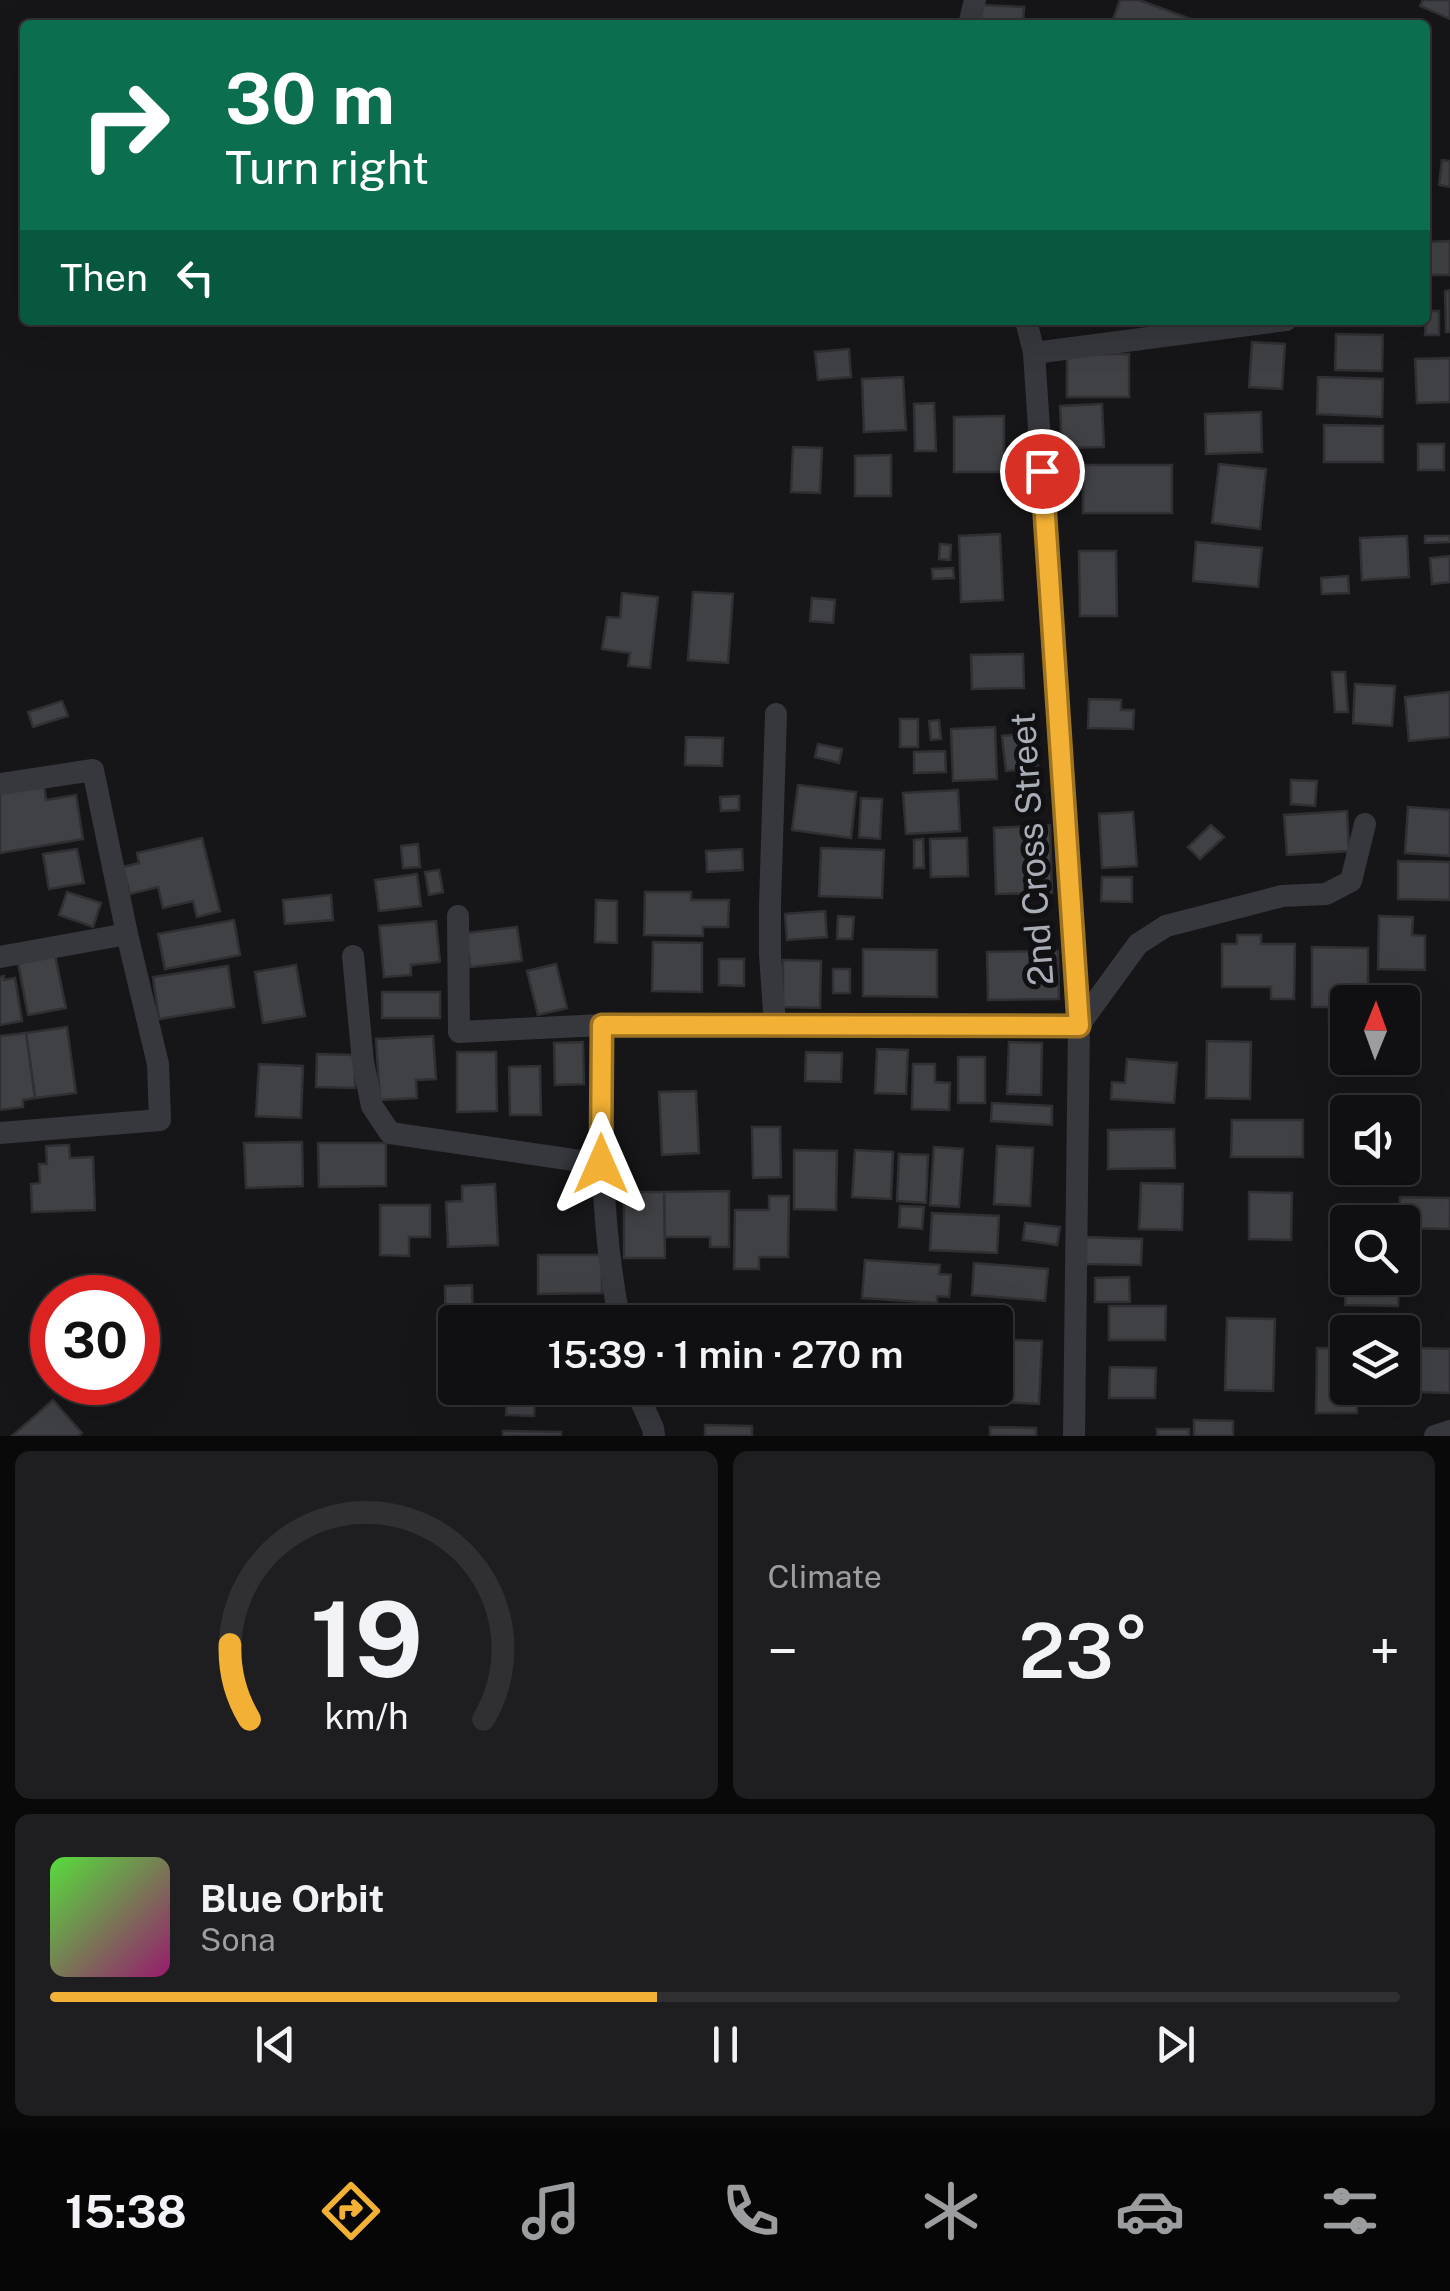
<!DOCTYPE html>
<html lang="en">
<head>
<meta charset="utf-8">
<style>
  :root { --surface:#101012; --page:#1e1e20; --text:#f1f3f6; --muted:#9c9d9f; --line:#303032; --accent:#f2b134 }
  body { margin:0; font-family:"Public Sans",sans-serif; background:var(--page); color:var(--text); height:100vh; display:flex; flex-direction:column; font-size:38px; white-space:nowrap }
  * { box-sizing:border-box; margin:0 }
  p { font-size:32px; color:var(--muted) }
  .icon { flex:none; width:55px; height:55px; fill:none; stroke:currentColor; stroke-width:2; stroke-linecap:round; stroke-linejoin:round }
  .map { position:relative; height:1436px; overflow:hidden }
  .side { display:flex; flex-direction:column; gap:15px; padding:15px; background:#09090a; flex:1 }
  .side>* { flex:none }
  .hud { position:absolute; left:20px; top:20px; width:1410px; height:305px; border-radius:10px; box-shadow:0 10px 40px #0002,0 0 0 2px var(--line); background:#0b6e4f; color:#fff; overflow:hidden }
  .needle { width:65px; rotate:1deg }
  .controls { position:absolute; left:1330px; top:985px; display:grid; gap:20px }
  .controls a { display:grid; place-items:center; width:90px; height:90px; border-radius:10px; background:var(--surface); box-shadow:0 10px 40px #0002,0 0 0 2px var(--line); font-size:50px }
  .speed { position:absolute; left:30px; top:1275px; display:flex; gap:20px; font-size:50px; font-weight:700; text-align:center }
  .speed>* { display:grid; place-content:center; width:130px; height:130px; border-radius:50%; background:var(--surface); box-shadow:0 10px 40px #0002,0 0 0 2px var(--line); line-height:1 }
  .speed .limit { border:15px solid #d22; background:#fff; color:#111 }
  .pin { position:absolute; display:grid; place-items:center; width:85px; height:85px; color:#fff; margin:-42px; border:5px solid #fff; border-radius:50%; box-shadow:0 2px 10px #0007 }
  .me { position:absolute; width:110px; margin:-55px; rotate:0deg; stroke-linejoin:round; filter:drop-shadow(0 0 8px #0008) }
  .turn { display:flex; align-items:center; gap:35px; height:210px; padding:0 40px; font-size:45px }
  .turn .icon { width:130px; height:130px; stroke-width:2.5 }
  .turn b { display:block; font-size:70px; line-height:85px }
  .then { display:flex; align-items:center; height:95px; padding:0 40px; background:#0003; gap:20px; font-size:38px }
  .big { font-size:75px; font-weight:600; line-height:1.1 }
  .side .widget { flex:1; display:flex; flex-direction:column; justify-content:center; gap:15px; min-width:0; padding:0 35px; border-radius:15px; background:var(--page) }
  .side .dial { align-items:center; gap:0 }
  .dial svg { height:260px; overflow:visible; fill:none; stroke:var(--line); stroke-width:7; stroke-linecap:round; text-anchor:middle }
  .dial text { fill:var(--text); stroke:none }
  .song { display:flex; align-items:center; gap:30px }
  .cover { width:120px; height:120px; border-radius:15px; background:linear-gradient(135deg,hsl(110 70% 55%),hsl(320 70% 35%)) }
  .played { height:10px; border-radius:5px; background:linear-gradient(90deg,var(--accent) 45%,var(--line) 45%) }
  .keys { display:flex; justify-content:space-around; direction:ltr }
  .heat { display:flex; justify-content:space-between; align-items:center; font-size:55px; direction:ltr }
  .side .tiles { flex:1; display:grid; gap:15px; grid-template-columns:1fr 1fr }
  .widget:last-child { grid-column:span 2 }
  .trip { position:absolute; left:438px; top:1305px; width:575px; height:100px; border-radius:10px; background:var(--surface); box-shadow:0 10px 40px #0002,0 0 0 2px var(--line); font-weight:600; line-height:100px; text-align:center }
  .tab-bar { display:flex; height:160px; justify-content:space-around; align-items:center; background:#060607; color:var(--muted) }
  .tab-bar .icon { width:70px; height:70px }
  .tab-bar .on { color:var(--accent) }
  .tab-bar b { font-size:45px; color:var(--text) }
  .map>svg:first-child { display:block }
</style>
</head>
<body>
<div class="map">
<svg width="1450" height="1436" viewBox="0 0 1450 1436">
  <rect width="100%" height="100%" fill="#161618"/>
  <g fill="#404145" stroke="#303034" stroke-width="2.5">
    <path d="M1120 0H1139L1207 25H1111Z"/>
    <path d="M1423 0H1450V19L1420 6Z"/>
    <path d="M981 5 1024 7 1023 25H981Z"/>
    <path d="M1442 160 1450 161V187L1439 185Z"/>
    <path d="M1450 241V275H1425V242Z"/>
    <path d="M1450 290V332H1446L1445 291Z"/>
    <path d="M1426 311H1439V335H1425Z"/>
    <path d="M1336 334 1383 335 1382 371 1335 370Z"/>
    <path d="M1252 342 1285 344 1282 389 1249 387Z"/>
    <path d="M849 349 851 377 818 380 815 352Z"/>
    <rect x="1067" y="354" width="62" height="43"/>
    <path d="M1450 358V402L1417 403 1415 359Z"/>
    <path d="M903 377 906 430 864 432 862 379Z"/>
    <path d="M1318 377 1383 379 1382 417 1317 414Z"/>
    <path d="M934 403 936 451H915L914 404Z"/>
    <path d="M1102 404 1104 447 1062 448 1060 406Z"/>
    <path d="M1261 412 1262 452 1206 454 1205 414Z"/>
    <path d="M1004 416V472H954V417Z"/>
    <path d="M1324 425 1383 426V462H1324Z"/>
    <rect x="1418" y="444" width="26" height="26"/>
    <path d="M793 447 822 448 820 493 791 492Z"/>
    <path d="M891 455V496H855V456Z"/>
    <path d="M1219 464 1266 469 1260 529 1212 523Z"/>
    <rect x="1083" y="465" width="89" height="48"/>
    <path d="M1000 534 1003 600 961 602 959 536Z"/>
    <path d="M1407 536 1409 577 1362 580 1360 538Z"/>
    <path d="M1425 536H1450V542L1425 543Z"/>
    <path d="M1196 542 1262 548 1258 587 1193 581Z"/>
    <path d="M940 544 951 545 950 560 939 559Z"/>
    <path d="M1079 551H1116L1117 616H1080Z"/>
    <path d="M1450 556V582L1432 584 1430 558Z"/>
    <path d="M953 568 954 578 933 579 932 569Z"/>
    <path d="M1348 576 1349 593 1322 594 1321 578Z"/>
    <path d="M693 592 733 594 728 663 688 660Z"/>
    <path d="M622 593 658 597 650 668 628 666 630 653 602 649 607 617 620 618Z"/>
    <path d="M812 598 835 600 833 623 810 621Z"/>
    <path d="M1023 654 1024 688 972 689 971 655Z"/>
    <path d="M1332 672H1345L1348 712H1335Z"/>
    <path d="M1355 684 1395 686 1392 726 1353 723Z"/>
    <path d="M1450 692V737L1409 741 1405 697Z"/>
    <path d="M1089 699 1121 700V710H1134L1133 729 1088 728Z"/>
    <path d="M62 701 68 716 33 727 28 712Z"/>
    <rect x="900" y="719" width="18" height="28"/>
    <path d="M939 720 941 739 931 740 929 721Z"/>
    <path d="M995 727 997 779 953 781 951 729Z"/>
    <path d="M1035 733 1038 768 1006 771 1002 736Z"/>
    <path d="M686 737 723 738 722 766 685 765Z"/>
    <path d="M818 744 842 749 839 763 815 757Z"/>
    <path d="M945 751 946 772 914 773V752Z"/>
    <path d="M1291 780 1317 781 1315 806 1291 804Z"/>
    <path d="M44 785 46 800 76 795 83 839 0 853V792Z"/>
    <path d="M798 785 856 792 851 838 792 830Z"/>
    <path d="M958 790 960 831 906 834 903 793Z"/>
    <path d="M739 796V810L721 811 720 797Z"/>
    <path d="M861 798 882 799 880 839 859 837Z"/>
    <path d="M1408 807 1450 810V856L1405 853Z"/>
    <path d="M1347 811 1349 851 1287 855 1284 815Z"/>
    <path d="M1133 812 1137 866 1102 868 1099 814Z"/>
    <path d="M1050 825 1052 893 996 894 994 828Z"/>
    <path d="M1211 825 1224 837 1200 859 1188 847Z"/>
    <path d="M202 838 220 911 197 917 193 901 163 908 158 887 130 894 123 867 139 863 137 853Z"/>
    <path d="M967 838 968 876 931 877 930 839Z"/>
    <path d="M923 839 924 868H914V840Z"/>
    <path d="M418 844 420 867 403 868 401 846Z"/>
    <path d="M821 848 884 850 882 898 819 896Z"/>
    <path d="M77 849 84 883 49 889 43 854Z"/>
    <path d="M742 849 743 870 707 872 706 851Z"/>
    <path d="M1398 861 1450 862V900L1398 899Z"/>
    <path d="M439 870 443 892 429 895 425 872Z"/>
    <path d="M417 874 421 906 379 911 375 880Z"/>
    <path d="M1102 877H1132V902L1101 901Z"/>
    <path d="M67 892 101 903 93 927 59 915Z"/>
    <path d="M645 892H691V900H729L728 927H703V936L644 935Z"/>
    <path d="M331 895 333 920 285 924 283 900Z"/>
    <path d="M596 900 617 901V943L595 942Z"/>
    <path d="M825 911 827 937 787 940 785 914Z"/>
    <path d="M838 916 854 917 852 939H837Z"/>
    <path d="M1379 916 1413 917 1412 935 1425 936V970L1378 969Z"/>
    <path d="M234 920 240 955 165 969 158 934Z"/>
    <path d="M436 921 440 962 411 965V975L384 977 379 926Z"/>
    <path d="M517 927 522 961 470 967 466 933Z"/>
    <path d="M1237 935H1261V944H1295L1294 999H1271V987H1222V944H1237Z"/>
    <path d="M653 942 702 943V992L652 991Z"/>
    <path d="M1312 947 1368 948V1002H1348V1025L1329 1024V1007H1312Z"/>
    <path d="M863 949 937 950V997L863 996Z"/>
    <path d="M1058 951 1059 999 988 1000 987 952Z"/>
    <path d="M55 955 66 1008 28 1015 18 963Z"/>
    <path d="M719 959H744V986L719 985Z"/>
    <path d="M783 960 821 961 820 1008 783 1007Z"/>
    <path d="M556 964 567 1008 538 1015 527 971Z"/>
    <path d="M296 965 305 1016 263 1023 255 972Z"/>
    <path d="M228 966 234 1007 159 1019 153 977Z"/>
    <rect x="833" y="969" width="17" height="24"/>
    <path d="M4 976V980L15 978 22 1021 0 1025V977Z"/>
    <rect x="382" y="992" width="58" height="26"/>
    <path d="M67 1027 76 1093 35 1098 26 1033Z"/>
    <path d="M26 1033 35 1098 23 1100V1107L0 1110V1036Z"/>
    <path d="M433 1036 436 1079 416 1080 417 1098 380 1100 376 1039Z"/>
    <path d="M1207 1041 1251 1042 1250 1099 1206 1098Z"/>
    <path d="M583 1042 584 1084 555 1085 554 1043Z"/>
    <path d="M1009 1042 1042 1043 1041 1095 1007 1094Z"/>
    <path d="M877 1049 908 1050 906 1094 875 1093Z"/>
    <path d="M457 1052H496L497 1111 457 1112Z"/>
    <path d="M806 1052 842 1053 841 1082 805 1081Z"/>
    <path d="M317 1054 355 1055V1088L316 1087Z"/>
    <rect x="958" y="1057" width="27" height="46"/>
    <path d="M1127 1059 1177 1063 1174 1103 1111 1099 1112 1082 1125 1083Z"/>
    <path d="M259 1064 303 1066 301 1118 256 1116Z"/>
    <path d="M913 1064H935V1082L950 1083 949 1110 912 1109Z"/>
    <path d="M540 1066 541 1115H510L509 1067Z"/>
    <path d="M696 1091 699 1153 662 1155 659 1092Z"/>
    <path d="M992 1103 1052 1106V1125L991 1121Z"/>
    <path d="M1232 1120H1303V1157H1231Z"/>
    <path d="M752 1127H780L781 1177 753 1178Z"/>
    <path d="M1174 1129 1175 1168 1108 1169V1130Z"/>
    <path d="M302 1142 303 1186 246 1188 244 1143Z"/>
    <path d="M318 1143H386V1186L319 1187Z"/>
    <path d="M69 1145 70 1158 93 1157 95 1210 32 1212 31 1184 40 1183 39 1164H47L46 1146Z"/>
    <path d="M997 1146 1033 1148 1030 1206 994 1204Z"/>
    <path d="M934 1147 963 1149 959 1207 930 1205Z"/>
    <path d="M794 1150 837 1151 836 1210 794 1209Z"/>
    <path d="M855 1150 893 1152 891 1199 852 1197Z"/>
    <path d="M899 1154 928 1155 926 1203 897 1201Z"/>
    <path d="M1141 1183 1183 1184 1182 1230 1139 1229Z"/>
    <path d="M495 1184 498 1245 448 1247 446 1202 462 1201V1186Z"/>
    <path d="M729 1191V1247H710V1237H665L664 1192Z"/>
    <path d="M624 1192H664L665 1258H624Z"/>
    <path d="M1249 1192 1292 1193 1291 1240 1249 1239Z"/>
    <path d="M769 1196H789L788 1257H759V1269H734L735 1210H769Z"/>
    <path d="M1400 1197 1450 1198V1229L1402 1228V1222H1399Z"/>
    <path d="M380 1205H430V1237H409V1256L380 1255Z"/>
    <path d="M900 1206 924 1207 922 1229 899 1227Z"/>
    <path d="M932 1213 999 1216 997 1253 930 1250Z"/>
    <path d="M1025 1223 1060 1227 1057 1245 1023 1240Z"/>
    <path d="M1085 1237 1142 1239 1141 1265 1085 1264Z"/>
    <path d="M538 1255H602V1293L538 1294Z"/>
    <path d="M865 1260 940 1265 939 1274 951 1275 949 1297 937 1296V1303L862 1298Z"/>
    <path d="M974 1263 1048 1269 1045 1301 972 1295Z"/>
    <path d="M1346 1270 1348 1278H1399L1398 1306 1345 1305Z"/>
    <path d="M1129 1277 1130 1302H1095V1278Z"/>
    <path d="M472 1285 473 1322H455V1363H446L445 1286Z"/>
    <path d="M1109 1306H1166L1165 1340H1109Z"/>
    <path d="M1227 1318 1275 1319 1273 1391 1225 1390Z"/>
    <path d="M995 1339 1042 1341 1039 1404 963 1400 964 1388H995Z"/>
    <path d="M1317 1348H1348V1388H1358L1357 1413H1316Z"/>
    <path d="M1420 1348 1450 1349V1393L1419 1392Z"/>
    <path d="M1110 1367 1156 1368 1155 1398H1109Z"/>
    <path d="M507 1388H549V1398L535 1397 534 1416 506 1415Z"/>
    <path d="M1358 1388H1402V1395L1358 1394Z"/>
    <path d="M53 1400 82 1433 78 1436H12Z"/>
    <path d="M1194 1420 1233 1421V1436H1194Z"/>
    <path d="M705 1425 752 1426V1436H705Z"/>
    <path d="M990 1427 1036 1428V1436H990Z"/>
    <rect x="1157" y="1429" width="32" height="7"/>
    <path d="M503 1431 561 1432V1436H503Z"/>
  </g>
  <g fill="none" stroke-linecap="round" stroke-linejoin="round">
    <g stroke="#37383d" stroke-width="22">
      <path d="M969 25 975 0"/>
      <path d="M1026 320 1034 353 1079 1025 1074 1436"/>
      <path d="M1034 353 1286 320"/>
      <path d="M0 784 93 770 127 934 158 1064 160 1120 0 1133"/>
      <path d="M458 916 459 1032 602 1025H1079L1138 944 1166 926 1282 896 1326 894 1351 881 1365 824"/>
      <path d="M353 956 363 1062 372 1106 390 1133 601 1164"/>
      <path d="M0 957 127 934"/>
      <path d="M602 1025C601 1125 600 1225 620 1322"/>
      <path d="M775 1025 770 955V904L776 714"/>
      <path d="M635 1388 653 1428 654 1436"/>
      <path d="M1435 1436 1450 1431"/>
    </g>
  </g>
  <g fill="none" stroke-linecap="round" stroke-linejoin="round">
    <defs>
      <path id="route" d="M601 1164 602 1025 1079 1026 1042 471"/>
    </defs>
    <use href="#route" stroke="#9d7322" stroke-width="25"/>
    <use href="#route" stroke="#f2b134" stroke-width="18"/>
  </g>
  <g text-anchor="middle" stroke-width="10" stroke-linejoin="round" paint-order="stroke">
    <g font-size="35" fill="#a8adb8" stroke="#111113">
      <text transform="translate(1032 849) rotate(-94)" y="12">2nd Cross Street</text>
    </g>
  </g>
</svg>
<div class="controls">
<a><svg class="needle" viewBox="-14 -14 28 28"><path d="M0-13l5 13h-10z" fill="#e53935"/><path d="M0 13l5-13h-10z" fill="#9c9d9f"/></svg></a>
<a><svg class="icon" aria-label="sound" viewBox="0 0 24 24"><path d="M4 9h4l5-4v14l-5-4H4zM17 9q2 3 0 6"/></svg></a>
<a><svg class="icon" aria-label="search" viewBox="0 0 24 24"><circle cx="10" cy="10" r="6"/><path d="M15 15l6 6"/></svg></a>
<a><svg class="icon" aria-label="layers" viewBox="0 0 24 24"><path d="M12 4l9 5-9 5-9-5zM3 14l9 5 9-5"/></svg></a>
</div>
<div class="speed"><div class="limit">30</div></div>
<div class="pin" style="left:1042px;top:471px;background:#d93025"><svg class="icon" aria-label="arrive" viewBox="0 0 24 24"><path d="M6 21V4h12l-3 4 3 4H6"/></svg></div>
<svg class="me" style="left:601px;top:1164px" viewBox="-20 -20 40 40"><path d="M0-17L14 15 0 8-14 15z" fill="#f2b134" stroke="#fff" stroke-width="4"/></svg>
<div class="trip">15:39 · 1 min · 270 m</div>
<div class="hud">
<div class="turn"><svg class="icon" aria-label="right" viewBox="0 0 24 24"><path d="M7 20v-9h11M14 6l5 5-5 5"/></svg><div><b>30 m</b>Turn right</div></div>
<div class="then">Then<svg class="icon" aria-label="left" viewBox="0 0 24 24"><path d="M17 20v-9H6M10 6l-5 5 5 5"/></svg></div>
</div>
</div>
<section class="side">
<div class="tiles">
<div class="widget dial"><svg viewBox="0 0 100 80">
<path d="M14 69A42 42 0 1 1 86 69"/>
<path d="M14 69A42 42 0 0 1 8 46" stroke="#f2b134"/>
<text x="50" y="56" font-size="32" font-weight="700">19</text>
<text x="50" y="72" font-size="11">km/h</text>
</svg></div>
<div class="widget"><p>Climate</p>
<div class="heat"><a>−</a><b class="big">23°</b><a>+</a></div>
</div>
<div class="widget">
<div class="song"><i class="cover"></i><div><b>Blue Orbit</b><p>Sona</p></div></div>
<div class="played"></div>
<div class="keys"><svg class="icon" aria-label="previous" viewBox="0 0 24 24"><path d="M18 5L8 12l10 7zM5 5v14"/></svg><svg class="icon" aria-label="pause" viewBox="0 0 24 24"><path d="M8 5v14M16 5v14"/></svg><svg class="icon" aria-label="next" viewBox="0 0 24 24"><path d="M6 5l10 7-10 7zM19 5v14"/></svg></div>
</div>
</div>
</section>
<nav class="tab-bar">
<b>15:38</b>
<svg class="icon on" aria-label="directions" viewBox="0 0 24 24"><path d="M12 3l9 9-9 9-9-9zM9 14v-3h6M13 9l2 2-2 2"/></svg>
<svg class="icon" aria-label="music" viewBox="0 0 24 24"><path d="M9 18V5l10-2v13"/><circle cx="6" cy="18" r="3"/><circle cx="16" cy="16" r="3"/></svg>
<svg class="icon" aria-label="phone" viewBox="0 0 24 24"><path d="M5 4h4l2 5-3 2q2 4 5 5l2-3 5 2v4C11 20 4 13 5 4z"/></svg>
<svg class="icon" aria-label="climate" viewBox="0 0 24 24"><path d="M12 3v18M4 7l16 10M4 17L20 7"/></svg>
<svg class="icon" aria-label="car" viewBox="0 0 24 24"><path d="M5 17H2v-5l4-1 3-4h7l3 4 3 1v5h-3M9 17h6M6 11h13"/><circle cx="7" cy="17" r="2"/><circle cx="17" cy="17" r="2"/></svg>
<svg class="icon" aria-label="filters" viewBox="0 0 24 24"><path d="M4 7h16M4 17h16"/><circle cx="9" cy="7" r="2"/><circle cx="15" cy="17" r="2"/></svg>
</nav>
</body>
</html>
